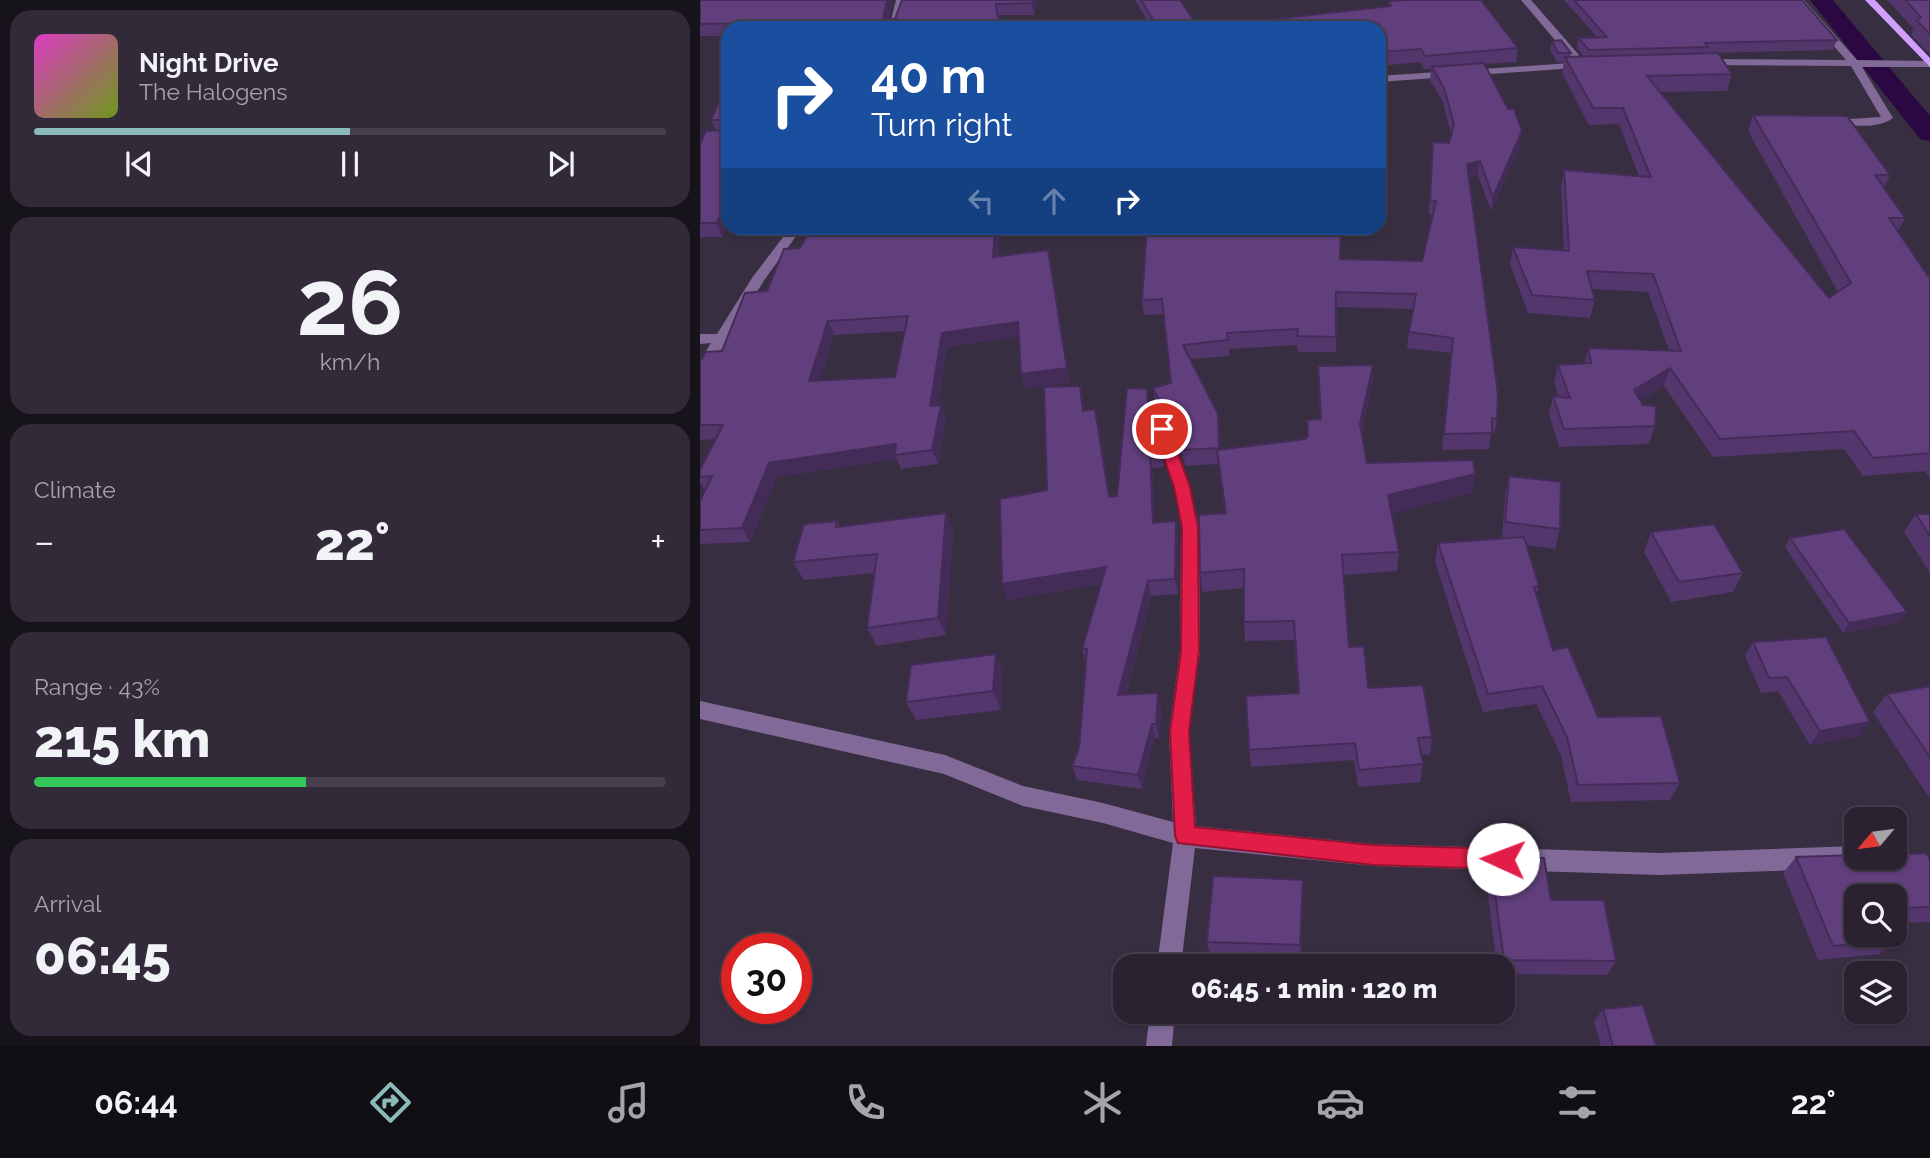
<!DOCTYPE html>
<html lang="en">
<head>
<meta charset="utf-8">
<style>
  :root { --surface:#2a2231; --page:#322a39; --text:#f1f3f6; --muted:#a5a4ab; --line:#463f4d; --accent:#8bbbb9 }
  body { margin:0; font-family:Raleway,sans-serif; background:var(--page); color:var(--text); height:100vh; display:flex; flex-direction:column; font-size:26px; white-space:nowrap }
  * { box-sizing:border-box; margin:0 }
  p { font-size:23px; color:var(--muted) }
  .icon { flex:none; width:38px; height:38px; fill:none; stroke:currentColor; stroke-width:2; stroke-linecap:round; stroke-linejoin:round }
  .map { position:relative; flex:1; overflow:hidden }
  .sheet { display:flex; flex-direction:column; gap:10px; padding:10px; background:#17131b; width:700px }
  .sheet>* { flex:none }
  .banner { position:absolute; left:21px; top:21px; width:665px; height:214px; border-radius:21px; box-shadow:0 2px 5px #0004,0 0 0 2px var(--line); background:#1a4fa0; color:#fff; overflow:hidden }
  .needle { width:46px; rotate:241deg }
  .tools { position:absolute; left:1144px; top:807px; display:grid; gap:14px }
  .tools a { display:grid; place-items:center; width:63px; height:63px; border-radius:14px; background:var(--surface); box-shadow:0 2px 5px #0004,0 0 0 2px var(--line); font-size:35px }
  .speed { position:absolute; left:21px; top:933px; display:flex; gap:14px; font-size:35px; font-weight:700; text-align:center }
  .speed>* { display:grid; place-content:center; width:91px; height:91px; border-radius:50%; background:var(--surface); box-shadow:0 2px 5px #0004,0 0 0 2px var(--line); line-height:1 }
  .speed .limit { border:10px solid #d22; background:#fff; color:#111 }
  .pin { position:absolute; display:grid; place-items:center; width:60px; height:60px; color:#fff; margin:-30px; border:4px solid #fff; border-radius:50%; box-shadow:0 2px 7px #0007 }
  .me { position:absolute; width:77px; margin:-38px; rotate:272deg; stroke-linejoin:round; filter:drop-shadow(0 0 5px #0008) }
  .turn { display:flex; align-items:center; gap:24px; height:147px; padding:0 35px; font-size:32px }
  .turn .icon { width:91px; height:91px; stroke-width:2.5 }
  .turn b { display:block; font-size:49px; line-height:60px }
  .lanes { display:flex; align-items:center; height:66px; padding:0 35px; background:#0003; justify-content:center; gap:35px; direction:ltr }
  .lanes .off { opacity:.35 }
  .big { font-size:52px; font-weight:800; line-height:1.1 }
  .sheet .tile { flex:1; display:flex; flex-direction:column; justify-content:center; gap:10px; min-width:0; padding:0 24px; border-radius:21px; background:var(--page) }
  .sheet .dial { align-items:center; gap:0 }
  .dial b { font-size:91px; line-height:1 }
  .song { display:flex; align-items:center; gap:21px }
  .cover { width:84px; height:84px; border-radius:10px; background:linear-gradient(135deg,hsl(310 70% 55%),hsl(80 70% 35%)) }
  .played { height:7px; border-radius:4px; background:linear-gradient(90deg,var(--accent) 50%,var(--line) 50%) }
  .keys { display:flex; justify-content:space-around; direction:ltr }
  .heat { display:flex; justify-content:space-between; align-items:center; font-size:38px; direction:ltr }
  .charge { height:10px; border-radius:5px; background:linear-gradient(90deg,#34c759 43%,var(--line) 0) }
  .trip { position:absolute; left:413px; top:954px; width:402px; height:70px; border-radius:21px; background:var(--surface); box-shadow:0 2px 5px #0004,0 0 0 2px var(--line); font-weight:800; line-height:70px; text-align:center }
  .tabs { display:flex; height:112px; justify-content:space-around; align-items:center; background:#110e14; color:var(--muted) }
  .tabs .icon { width:49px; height:49px }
  .tabs .current { color:var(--accent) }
  .tabs b { font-size:32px; color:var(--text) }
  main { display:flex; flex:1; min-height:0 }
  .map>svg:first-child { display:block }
</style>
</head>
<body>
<main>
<section class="sheet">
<div class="tile">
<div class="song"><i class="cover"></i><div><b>Night Drive</b><p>The Halogens</p></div></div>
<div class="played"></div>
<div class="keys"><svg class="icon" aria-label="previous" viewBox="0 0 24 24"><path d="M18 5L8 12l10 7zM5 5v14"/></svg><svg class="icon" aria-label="pause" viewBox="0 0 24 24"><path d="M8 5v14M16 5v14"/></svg><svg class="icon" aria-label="next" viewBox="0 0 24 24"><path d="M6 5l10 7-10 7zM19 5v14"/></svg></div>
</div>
<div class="tile dial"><b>26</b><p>km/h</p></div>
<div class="tile"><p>Climate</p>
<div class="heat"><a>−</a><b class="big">22°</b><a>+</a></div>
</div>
<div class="tile"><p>Range · 43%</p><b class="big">215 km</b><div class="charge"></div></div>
<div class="tile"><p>Arrival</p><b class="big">06:45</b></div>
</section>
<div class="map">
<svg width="1230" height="1046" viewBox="0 0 1230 1046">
  <rect width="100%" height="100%" fill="#382e41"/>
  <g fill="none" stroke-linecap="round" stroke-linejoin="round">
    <path fill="#2c0843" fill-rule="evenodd" d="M1110 0H1133L1230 116V141L1220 139Z"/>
    <g fill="#816a97" fill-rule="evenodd">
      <path d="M196 0H206L199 28H189Z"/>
      <path d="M821 0H831L879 55V59H871Z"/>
      <path d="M1094 0H1104L1157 60 1230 61V67H1162L1193 118C1181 127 1160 127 1145 124V120L1149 119 1181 117 1151 66 1000 65 995 62 1000 59 1146 60Z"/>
      <path d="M885 62 889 63V67L679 82V76Z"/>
      <path d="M90 228H102L65 279 5 376 0 378V361L11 343 0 344V334H17L52 278Z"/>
      <path d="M462 424 470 429 490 487 499 527 500 651 489 732 496 826 673 844 959 853 1157 846V858H1168L1165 865 1157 868 959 875 673 866 495 848 481 966H457L473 843 403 823 323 806 244 774 0 719V701L245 755 323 786 403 803 473 822 469 732 480 651 481 527 474 487 454 429Z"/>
      <path d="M450 1012H475L472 1046H446Z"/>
    </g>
    <path fill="#d09efc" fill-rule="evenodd" d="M1165 0H1175L1230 58V67Z"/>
  </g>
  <g fill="#53366c" fill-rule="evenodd">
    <path d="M0 0H191L193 4 189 18 195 19 202 0H338L334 15H299L300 28H28V36H0Z"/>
    <path d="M435 0H480L499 28H452Z"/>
    <path d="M864 0H1102L1137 40 1133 50 1006 53 1032 74 1027 91 960 92 1129 298 1138 292 1048 131 1053 115 1190 175 1184 188 1205 218 1198 231 1230 279V478L1225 471 1163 476 1144 449 1013 457 964 386 940 401 955 426 949 444 859 447 849 414 853 396 859 397 854 383 858 365 884 364 888 348 969 350 948 292 892 289 895 300 890 318 828 313 810 264 813 247 864 251 861 187 864 170 939 176 919 124 889 125 862 73 864 62H857L850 50 852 41 871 53 870 57H884L877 48 878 38 897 37Z"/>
    <path d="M1187 0H1230V54L1211 35 1214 29Z"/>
    <path d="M689 1 818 48 816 62 785 64 820 146 791 211 778 175 768 178 797 419 794 434H791L789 449 742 450 751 353 707 348 709 332 713 309 636 307V352H598L597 345 529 349V356L491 359 520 429V449L605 439 607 437V420L620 419 618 366 673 365 672 384 662 432 667 463 775 474 772 493 692 513 699 552 697 571 644 575 649 647 668 688 732 737 730 754 721 755 723 764 720 782 658 787 654 760 551 767 549 750 598 693 594 640 545 641 544 622V588L502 592 500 573 525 513 518 464 486 466 471 427 461 422 454 427 462 452 464 467 452 468 455 523 478 536V594L451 596 426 695 461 707 459 738H455L442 789 377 780 372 766 379 748 386 662 382 649 401 584 307 600 302 584 347 490 383 401 384 411 399 425 410 497 417 496 449 402 455 401 453 388 471 383 464 314 444 315 442 300 640 259 722 261 733 215H729L733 142 749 143 751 134 743 102 730 80 731 69H724L720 62 679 66V28L575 23V19L688 6Z"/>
    <path d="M28 85 22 237H0V144L16 130 11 120Z"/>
    <path d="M111 228H300L298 257 351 264 370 382 325 389 319 336 247 347 238 405 246 419 238 464 201 469 197 459 77 477 50 542 0 544V501L5 490 0 482V470L15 439 0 440V362L22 351 100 248ZM205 331 195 377 120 380 134 335Z"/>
    <path d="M809 476 860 529 855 549 826 545 839 586 836 595 853 650 898 717 980 783 970 800 871 802 861 755 836 704 783 712 735 562 738 543 802 539 805 495Z"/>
    <path d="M246 513 253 531 246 635 177 646 167 628 175 573 104 580 93 562 137 521 140 527Z"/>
    <path d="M1216 514H1230V573L1204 532Z"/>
    <path d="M951 532 1043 573 1033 592 971 602 944 552Z"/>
    <path d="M1090 538 1200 622 1143 633 1085 547Z"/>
    <path d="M1053 642 1160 736 1110 745 1078 691 1061 693 1045 656Z"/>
    <path d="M303 673 301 710 216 720 206 702Z"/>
    <path d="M1230 686V795L1228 796 1173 712 1187 694Z"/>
    <path d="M790 856 851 900 916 961 907 975 803 974V966H797L785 872Z"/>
    <path d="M1096 857 1230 860V922L1195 923V896H1157L1196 940 1179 954 1118 960 1083 873Z"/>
    <path d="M603 895 601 959 510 956 507 942Z"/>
    <path d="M903 1009 956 1046H901L894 1022Z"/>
  </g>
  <g fill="#442c58">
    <path d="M187 0H191L193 4 187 28 183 18Z"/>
    <path d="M333 0H338L334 15 332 3Z"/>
    <path d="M822 131 820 146 791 211 793 197Z"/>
    <path d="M780 161 778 175 765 179 767 164Z"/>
    <path d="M28 203V227L22 237 16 223Z"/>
    <path d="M295 228H300L297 271 293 257Z"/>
    <path d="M348 250 370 382 325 389 321 374Z"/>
    <path d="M128 321 134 335 116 395 109 381Z"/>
    <path d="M318 322 321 336 247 347 236 420 230 406 242 333Z"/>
    <path d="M673 365 672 384 659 443 660 424Z"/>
    <path d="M970 368 964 386 929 408 934 390Z"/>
    <path d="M380 386 383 401 386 427 383 411Z"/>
    <path d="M447 389 449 404 458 406 461 422 452 428 448 402Z"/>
    <path d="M241 405 246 419 238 464 232 450Z"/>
    <path d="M395 409 399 425 412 512 409 497Z"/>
    <path d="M518 414 520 429V464L519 448Z"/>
    <path d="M196 444 195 455 197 459 77 477 50 542 42 528 69 463Z"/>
    <path d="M450 452 452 468 456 538 453 523Z"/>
    <path d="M775 474 772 493 687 515 688 495Z"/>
    <path d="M246 513 253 531 246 635 238 618Z"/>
    <path d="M476 521 478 536V594L475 579Z"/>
    <path d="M406 567 410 582 307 600 302 584Z"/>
    <path d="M448 581 451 596 422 709 418 695Z"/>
    <path d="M1207 612 1200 622 1143 633 1149 623Z"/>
    <path d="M296 654 303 673 301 710 293 691Z"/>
    <path d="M458 693 461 707 459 738 456 724Z"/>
    <path d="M1170 722 1160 736 1110 745 1120 731Z"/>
    <path d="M452 724 455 738 442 789 438 775Z"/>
    <path d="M603 880V895L601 959 600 945Z"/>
  </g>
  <g fill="#613f7d" stroke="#442c58" stroke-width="2" fill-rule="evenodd">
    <path d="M0 0H187L183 18 195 19 202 0H333L332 3 296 4 299 28H90L95 22 0 24Z"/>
    <path d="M441 0H480L499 28H458Z"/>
    <path d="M705 0H781L818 48 725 56 721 49 679 52V28H552V27L578 23 575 19 691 6 689 1Z"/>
    <path d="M874 0H1102L1137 40 1005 43 1008 47 889 50 878 38 907 37Z"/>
    <path d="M1205 0H1230V34L1217 21 1221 17Z"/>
    <path d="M861 40 871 53H858L852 41Z"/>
    <path d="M1018 53 1032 74 947 76 1129 298 1151 283 1053 115 1147 116 1190 175H1175L1205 218H1189L1230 279V453L1173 458 1154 431 1020 439 970 368 934 390 943 405 956 406 955 426 864 429 853 396 870 398 858 365 891 363 888 348 981 351 953 274 887 271 895 300 832 295 813 247 869 251 864 170 951 177 923 108H893L865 57Z"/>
    <path d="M784 63 808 109H814L822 131 793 197 780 161 767 164 798 394 797 419 792 418V433L744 434 753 338 709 332 716 294 636 292V337L597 336 598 329 527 333 528 340 483 345 518 414 519 448 483 450 469 411 458 406 449 413 462 452H450L453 523 476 521 475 579 448 581 418 695 458 693 456 724H452L438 775 372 766 379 748 387 649H382L406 567 302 584 300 499 347 490 344 387 380 386 383 411 395 409 409 497 417 496 427 388 447 389 448 402 459 401 453 388 471 383 462 299 442 300 447 228H641L640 259 722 261 736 201 730 200 733 142 749 143 754 124 744 88 732 67Z"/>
    <path d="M26 85H28V203L16 223H0V144L6 131 24 130V120H11Z"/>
    <path d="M111 228H295L293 257 348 250 367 368 321 374 318 322 242 333 230 406 241 405 232 450 195 455 196 444 69 463 42 528 0 530V501L12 476 0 477V470L23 425H0V362L6 352 22 351 45 293 67 291 84 249 100 248ZM208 316 195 377 109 381 128 321Z"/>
    <path d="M673 365 660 424 667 463 773 460 775 474 688 495 699 552 642 555 649 647 664 646 668 688 723 685 732 737 718 738 723 764 659 770 655 743 549 750 546 696 599 693 594 621 544 622V569L500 573 499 515 526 513 517 450 605 439 608 436 607 420 621 419 618 366Z"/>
    <path d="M809 476 861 482 860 529 805 522Z"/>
    <path d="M246 513 238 618 167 628 177 554 93 562 104 524 137 521 136 527Z"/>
    <path d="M1216 514H1230V536Z"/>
    <path d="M1014 524 1043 573 979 582 951 532Z"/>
    <path d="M1144 529 1207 612 1149 623 1090 538Z"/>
    <path d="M824 537 839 586 834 587 853 650 868 647 898 717 961 716 980 783 878 785 867 737 842 686 788 694 738 543Z"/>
    <path d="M1126 637 1170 722 1120 731 1087 677 1069 678 1053 642Z"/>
    <path d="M296 654 293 691 206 702 211 665Z"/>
    <path d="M1230 686V757L1187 694Z"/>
    <path d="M1195 850H1201L1211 854 1227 853 1230 860V907L1195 908V896H1157V934H1194L1196 940 1133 946 1096 857 1157 855V858H1195Z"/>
    <path d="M790 856 844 858 851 900H904L916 961 804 960Z"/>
    <path d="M513 876 603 880 600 945 507 942Z"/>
    <path d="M943 1005 956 1046H913L903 1009Z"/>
  </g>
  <path fill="#e11d48" stroke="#92132f" stroke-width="2" d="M462 424 469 429 490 487 498 527 499 651 489 732 495 827 673 845 803 849 810 852 813 859 810 866 803 869 673 865 478 843 475 836 470 732 481 651 482 527 474 487 454 429Z"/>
</svg>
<div class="tools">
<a><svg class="needle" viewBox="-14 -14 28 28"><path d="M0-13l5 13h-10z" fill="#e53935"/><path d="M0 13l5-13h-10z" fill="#a5a4ab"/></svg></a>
<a><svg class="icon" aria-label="search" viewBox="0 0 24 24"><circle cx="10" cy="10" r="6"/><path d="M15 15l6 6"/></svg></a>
<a><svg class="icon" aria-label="layers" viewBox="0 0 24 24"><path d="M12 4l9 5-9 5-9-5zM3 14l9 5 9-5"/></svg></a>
</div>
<div class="speed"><div class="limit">30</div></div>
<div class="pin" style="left:462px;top:429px;background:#d93025"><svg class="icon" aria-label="arrive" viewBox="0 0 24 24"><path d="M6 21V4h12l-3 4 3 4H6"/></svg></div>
<svg class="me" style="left:803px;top:859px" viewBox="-20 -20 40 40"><circle r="19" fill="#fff"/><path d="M0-13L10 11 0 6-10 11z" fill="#e11d48"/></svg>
<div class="trip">06:45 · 1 min · 120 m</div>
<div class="banner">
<div class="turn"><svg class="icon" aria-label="right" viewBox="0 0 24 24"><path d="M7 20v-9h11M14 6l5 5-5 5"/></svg><div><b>40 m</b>Turn right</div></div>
<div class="lanes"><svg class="icon off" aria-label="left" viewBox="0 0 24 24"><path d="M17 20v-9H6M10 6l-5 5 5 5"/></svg><svg class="icon off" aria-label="ahead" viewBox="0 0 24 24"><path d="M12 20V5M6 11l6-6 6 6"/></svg><svg class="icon" aria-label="right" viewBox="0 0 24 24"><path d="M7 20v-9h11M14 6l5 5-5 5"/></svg></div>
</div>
</div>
</main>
<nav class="tabs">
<b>06:44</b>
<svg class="icon current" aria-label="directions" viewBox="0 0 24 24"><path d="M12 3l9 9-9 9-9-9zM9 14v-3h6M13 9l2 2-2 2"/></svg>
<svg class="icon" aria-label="music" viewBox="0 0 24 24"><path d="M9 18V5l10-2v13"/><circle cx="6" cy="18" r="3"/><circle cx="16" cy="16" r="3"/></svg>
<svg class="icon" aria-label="phone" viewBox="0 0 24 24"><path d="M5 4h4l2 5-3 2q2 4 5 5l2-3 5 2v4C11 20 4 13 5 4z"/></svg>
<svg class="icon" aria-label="climate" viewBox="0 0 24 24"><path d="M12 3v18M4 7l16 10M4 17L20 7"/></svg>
<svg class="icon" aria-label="car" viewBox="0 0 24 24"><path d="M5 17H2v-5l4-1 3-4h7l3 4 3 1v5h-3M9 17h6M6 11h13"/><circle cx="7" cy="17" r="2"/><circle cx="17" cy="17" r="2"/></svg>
<svg class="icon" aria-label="filters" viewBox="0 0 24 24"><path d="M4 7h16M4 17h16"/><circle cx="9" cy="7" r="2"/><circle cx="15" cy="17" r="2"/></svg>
<b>22°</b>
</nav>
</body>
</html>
